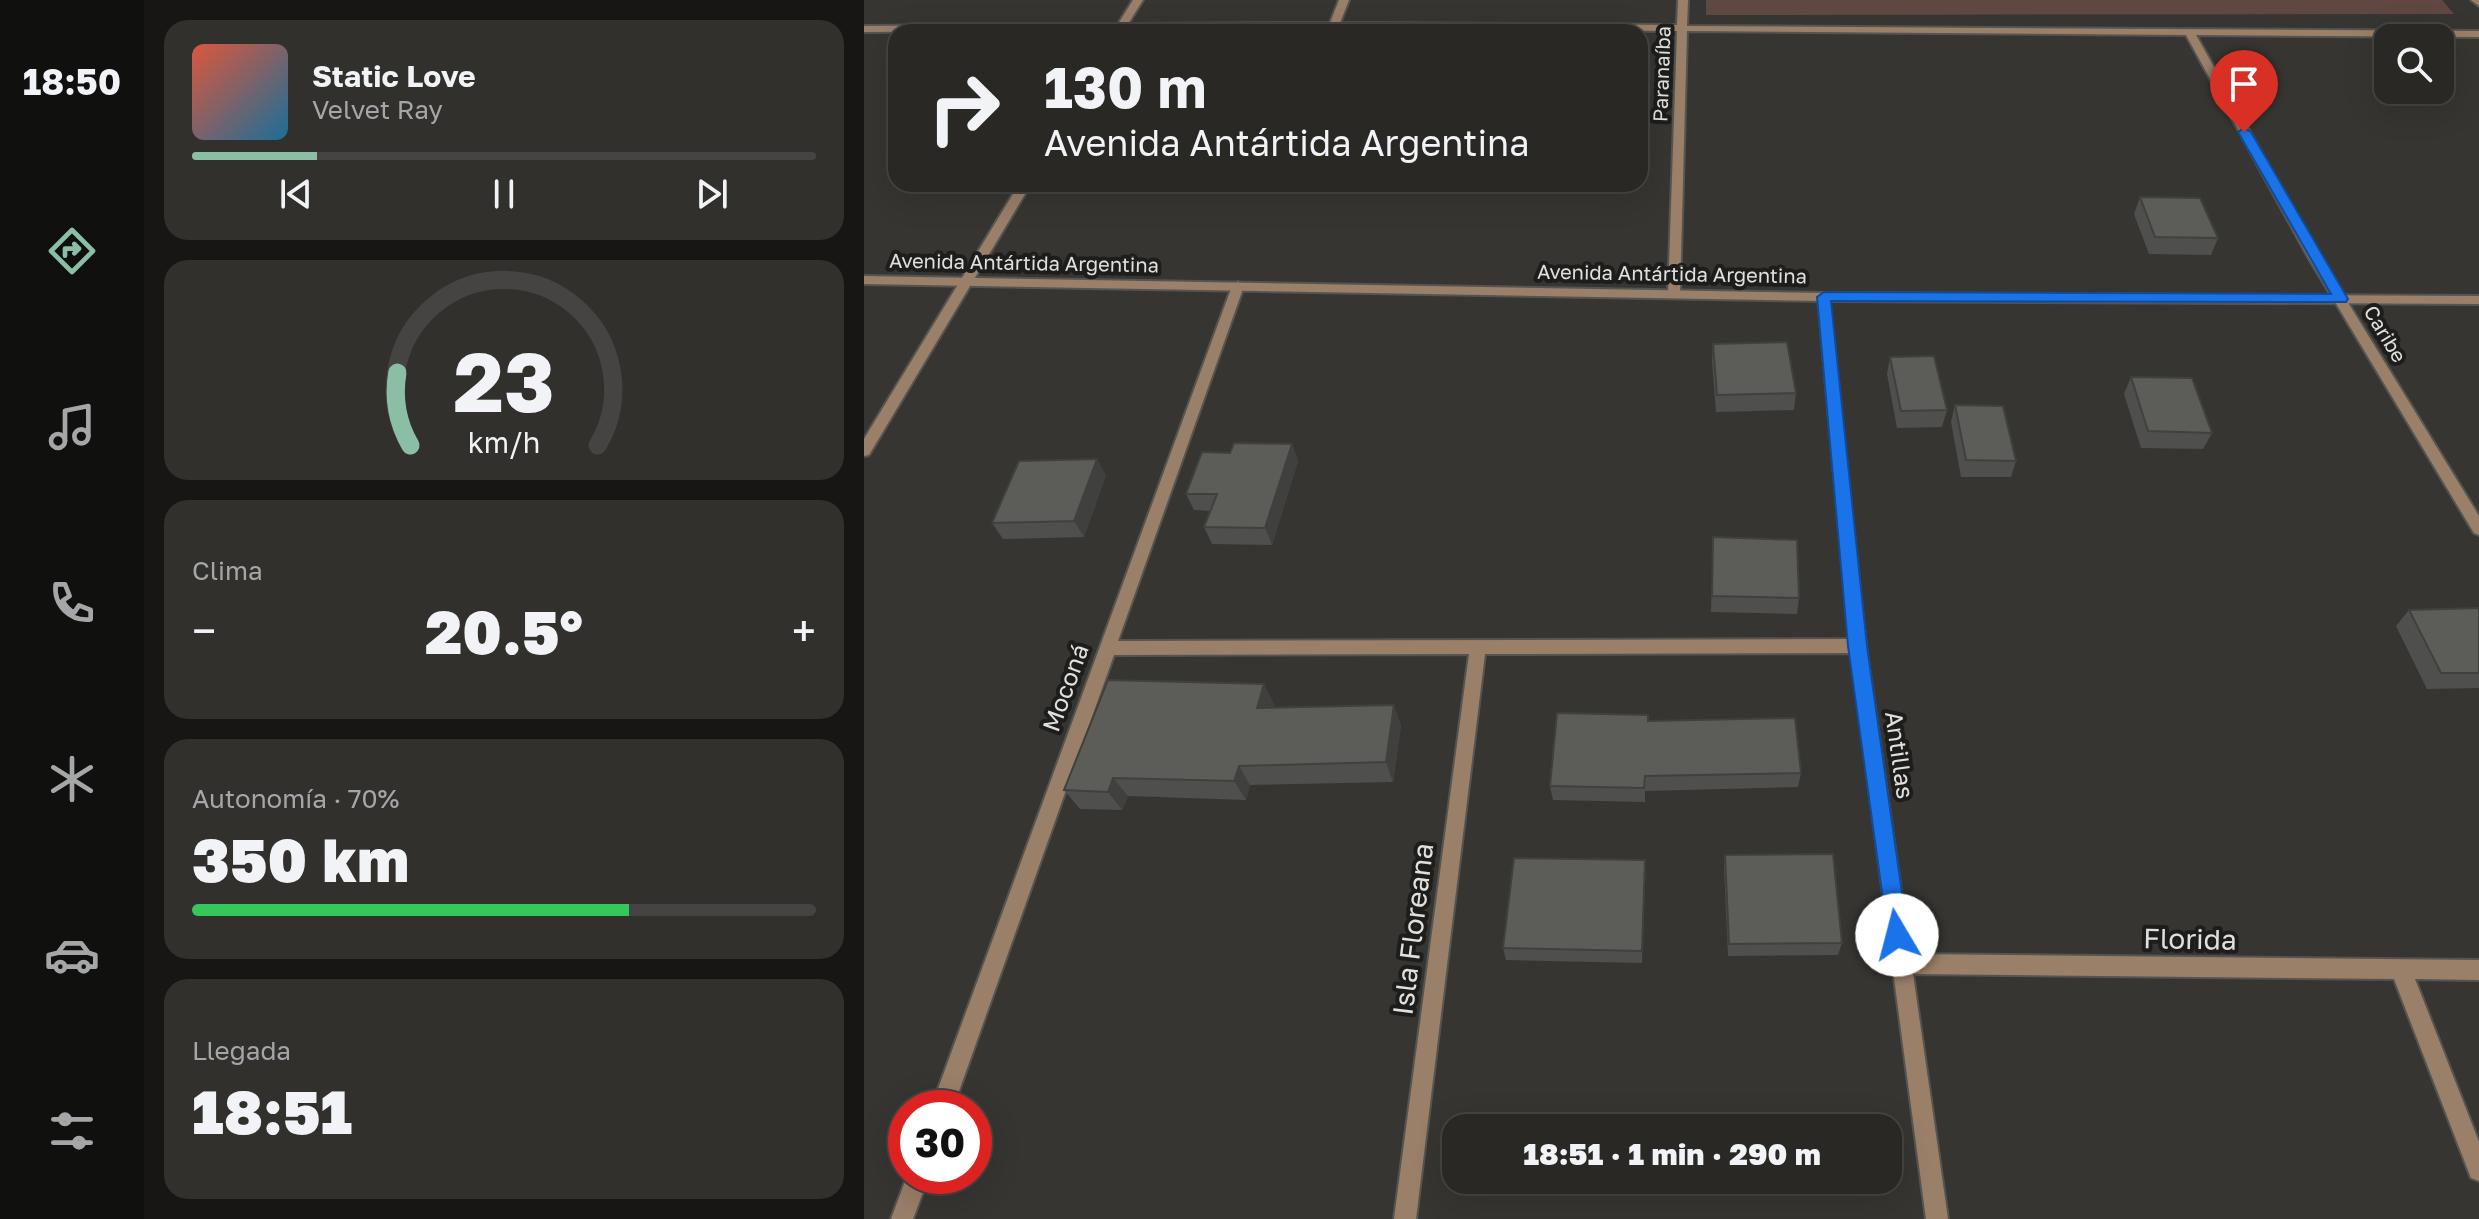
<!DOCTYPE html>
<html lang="es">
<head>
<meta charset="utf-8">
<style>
  :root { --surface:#292825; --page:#31302d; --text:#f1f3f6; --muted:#a5a6a7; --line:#454442; --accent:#8abfa5 }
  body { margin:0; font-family:"Golos Text",sans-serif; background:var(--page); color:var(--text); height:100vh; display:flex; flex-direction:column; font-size:30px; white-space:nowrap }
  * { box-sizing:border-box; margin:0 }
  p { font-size:26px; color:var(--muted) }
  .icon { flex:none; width:44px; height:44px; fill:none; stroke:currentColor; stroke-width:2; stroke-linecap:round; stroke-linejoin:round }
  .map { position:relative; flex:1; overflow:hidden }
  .panel { display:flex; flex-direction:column; gap:20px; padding:20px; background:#171614; width:720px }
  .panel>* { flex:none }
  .hud { position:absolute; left:24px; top:24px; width:760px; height:168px; border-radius:24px; box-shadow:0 8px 32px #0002,0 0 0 2px var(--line); background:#292825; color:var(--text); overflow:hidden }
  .buttons { position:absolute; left:1510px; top:24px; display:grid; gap:16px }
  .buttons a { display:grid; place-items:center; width:80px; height:80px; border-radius:16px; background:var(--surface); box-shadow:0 8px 32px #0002,0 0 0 2px var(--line); font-size:40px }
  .speed { position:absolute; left:24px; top:1090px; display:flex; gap:16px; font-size:40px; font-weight:700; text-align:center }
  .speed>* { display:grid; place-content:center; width:104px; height:104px; border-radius:50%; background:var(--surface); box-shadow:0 8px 32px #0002,0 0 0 2px var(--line); line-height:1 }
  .speed .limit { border:12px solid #d22; background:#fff; color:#111 }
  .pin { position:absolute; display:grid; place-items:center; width:68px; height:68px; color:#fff; margin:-82px -34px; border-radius:50% 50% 50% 0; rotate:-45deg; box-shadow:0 0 8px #0007 }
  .pin .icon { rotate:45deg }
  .me { position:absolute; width:88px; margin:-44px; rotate:352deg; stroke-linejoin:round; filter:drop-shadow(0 0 6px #0008) }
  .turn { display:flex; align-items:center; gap:28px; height:168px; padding:0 24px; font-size:36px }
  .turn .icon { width:104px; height:104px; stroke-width:2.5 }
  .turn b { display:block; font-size:56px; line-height:68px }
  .big { font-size:60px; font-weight:800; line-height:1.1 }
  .panel .widget { flex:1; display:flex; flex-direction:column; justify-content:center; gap:12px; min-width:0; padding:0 28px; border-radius:24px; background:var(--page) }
  .panel .dial { align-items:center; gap:0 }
  .dial svg { height:208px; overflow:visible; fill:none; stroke:var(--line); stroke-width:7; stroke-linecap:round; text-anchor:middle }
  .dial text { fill:var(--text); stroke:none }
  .song { display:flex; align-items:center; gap:24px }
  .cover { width:96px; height:96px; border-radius:12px; background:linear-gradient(135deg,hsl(10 70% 55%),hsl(200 70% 35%)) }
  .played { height:8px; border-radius:4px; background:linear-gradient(90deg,var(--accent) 20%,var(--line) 20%) }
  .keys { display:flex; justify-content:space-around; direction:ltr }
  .heat { display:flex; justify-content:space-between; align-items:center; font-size:44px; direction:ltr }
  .charge { height:12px; border-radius:6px; background:linear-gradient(90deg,#34c759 70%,var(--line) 0) }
  .trip { position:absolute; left:578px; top:1114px; width:460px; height:80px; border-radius:24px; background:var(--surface); box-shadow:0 8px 32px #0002,0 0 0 2px var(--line); font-weight:800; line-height:80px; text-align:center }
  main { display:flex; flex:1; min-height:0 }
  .tabs { display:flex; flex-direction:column; width:144px; justify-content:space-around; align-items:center; background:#10100f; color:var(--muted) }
  .tabs .icon { width:56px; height:56px }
  .tabs .selected { color:var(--accent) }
  .tabs b { font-size:36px; color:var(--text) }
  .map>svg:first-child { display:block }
</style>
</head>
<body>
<main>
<nav class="tabs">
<b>18:50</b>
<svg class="icon selected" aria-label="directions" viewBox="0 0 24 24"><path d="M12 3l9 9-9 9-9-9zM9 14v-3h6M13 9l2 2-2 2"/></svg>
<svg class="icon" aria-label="music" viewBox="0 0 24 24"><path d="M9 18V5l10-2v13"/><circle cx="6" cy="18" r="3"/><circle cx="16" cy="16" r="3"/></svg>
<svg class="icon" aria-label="phone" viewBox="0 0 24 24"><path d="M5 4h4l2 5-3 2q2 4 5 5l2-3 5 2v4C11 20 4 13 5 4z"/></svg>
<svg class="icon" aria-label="climate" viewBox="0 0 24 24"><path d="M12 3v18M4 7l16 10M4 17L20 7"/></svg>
<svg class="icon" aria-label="car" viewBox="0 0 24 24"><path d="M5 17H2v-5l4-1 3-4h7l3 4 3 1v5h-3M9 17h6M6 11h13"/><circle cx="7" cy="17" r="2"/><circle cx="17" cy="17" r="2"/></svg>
<svg class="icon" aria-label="filters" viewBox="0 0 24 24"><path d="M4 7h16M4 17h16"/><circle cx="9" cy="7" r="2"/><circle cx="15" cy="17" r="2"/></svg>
</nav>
<section class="panel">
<div class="widget">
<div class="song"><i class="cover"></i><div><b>Static Love</b><p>Velvet Ray</p></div></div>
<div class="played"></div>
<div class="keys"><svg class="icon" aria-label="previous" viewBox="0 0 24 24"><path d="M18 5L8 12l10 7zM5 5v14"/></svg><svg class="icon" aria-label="pause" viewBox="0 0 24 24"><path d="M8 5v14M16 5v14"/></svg><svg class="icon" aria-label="next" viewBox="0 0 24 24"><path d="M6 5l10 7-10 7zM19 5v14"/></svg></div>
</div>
<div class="widget dial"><svg viewBox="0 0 100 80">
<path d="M14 69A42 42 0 1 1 86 69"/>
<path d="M14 69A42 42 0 0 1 9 41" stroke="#8abfa5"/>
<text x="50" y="56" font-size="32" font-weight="700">23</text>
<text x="50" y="72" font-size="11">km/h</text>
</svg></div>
<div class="widget"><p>Clima</p>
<div class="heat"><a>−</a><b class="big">20.5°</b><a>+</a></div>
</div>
<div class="widget"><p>Autonomía · 70%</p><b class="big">350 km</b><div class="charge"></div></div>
<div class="widget"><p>Llegada</p><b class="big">18:51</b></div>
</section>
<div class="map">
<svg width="1615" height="1219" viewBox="0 0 1615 1219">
  <rect width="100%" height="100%" fill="#373531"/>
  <path fill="#5f4742" d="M842 0H1578L1590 14 842 15Z"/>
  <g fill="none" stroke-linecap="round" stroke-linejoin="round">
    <defs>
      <g id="minor">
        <path d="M269 0H279L264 24 466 23 475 0H485L476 23 813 25 814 0H824L823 26 1615 31V37L1332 35 1456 257 1615 516V535L1610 533 1444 257 1322 35 823 31 816 294 810 298 804 294 813 31 470 29 0 32V26L254 24Z"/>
        <path d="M1607 0H1615V6Z"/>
        <path d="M155 184H167L5 455 0 456V439Z"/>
        <path d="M374 282 380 286 254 641 985 639 954 297 960 293 964 294 1002 646 1046 954 1615 960V980L1551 979 1615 1142V1181L1607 1178 1530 979 1049 974 1084 1219H1062L987 653 621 654 552 1219H530L605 654 250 655 89 1108H67L368 286Z"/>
        <path d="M43 1176H65L49 1219H27Z"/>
      </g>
      <path id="tertiary" d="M0 276 960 293 1615 296V304L960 301 0 284Z"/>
    </defs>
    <use href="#minor" stroke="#565450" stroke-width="4"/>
    <use href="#tertiary" stroke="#565450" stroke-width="4"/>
    <use href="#minor" fill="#9a7f69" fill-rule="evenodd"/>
    <use href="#tertiary" fill="#9a7f69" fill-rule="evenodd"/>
  </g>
  <g fill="#4f504d">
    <path d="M1276 197 1354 238 1347 255 1285 254 1270 214Z"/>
    <path d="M849 344 932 393 930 410 852 412 848 361Z"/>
    <path d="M1026 357 1083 410 1078 427 1033 428 1023 374Z"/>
    <path d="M1267 377 1348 433 1339 449 1277 448 1260 394Z"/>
    <path d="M1091 405 1152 461 1147 477H1097L1087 422Z"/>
    <path d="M428 444 434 461 408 545 348 544 340 527 347 511 330 510 322 494 366 453Z"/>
    <path d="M242 475 220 537 139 539 128 523Z"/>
    <path d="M849 537 935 598 933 614 847 612Z"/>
    <path d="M1615 608V688L1563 689 1532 626 1545 610Z"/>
    <path d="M410 704 409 707 537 725 529 782 386 785 382 800 264 796 258 810 216 809 200 790Z"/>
    <path d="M784 721 937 773 934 787 781 791V802L689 800 686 786Z"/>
    <path d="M861 855 978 943 974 955 864 956 860 868Z"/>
    <path d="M781 860 778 963 642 960 639 948Z"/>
  </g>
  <g fill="#40413e">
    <path d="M428 444 434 461 408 545 401 528Z"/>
    <path d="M233 459 242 475 220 537 210 521Z"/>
    <path d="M400 684 410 704 403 728 393 708Z"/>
    <path d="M530 705 537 725 529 782 522 762Z"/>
    <path d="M375 766 386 785 382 800 370 781Z"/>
    <path d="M249 778 264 796 258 810 244 792Z"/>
  </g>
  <g fill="#5c5d59" stroke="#40413e" stroke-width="2">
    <path d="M1276 197 1336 198 1354 238 1291 237Z"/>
    <path d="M923 342 932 393 853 395 849 344Z"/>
    <path d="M1070 356 1083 410 1037 411 1026 357Z"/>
    <path d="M1267 377 1328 378 1348 433 1284 431Z"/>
    <path d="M1091 405 1139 406 1152 461 1102 460Z"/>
    <path d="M370 443 428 444 401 528 340 527 353 494H322L338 452 366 453Z"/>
    <path d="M233 459 210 521 128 523 155 461Z"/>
    <path d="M849 537 933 540 935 598 848 596Z"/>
    <path d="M1615 608V673H1577L1545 610Z"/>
    <path d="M244 680 400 684 393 708 530 705 522 762 375 766 370 781 249 778 244 792 200 790Z"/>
    <path d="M693 713 784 715V721L931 718 937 773 781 776 780 788 686 786Z"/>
    <path d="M969 854 978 943 865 944 861 855Z"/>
    <path d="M650 858 781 860 778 951 639 948Z"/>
  </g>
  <path fill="#1a73e8" stroke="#114b97" stroke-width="2" d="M1380 128 1387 132 1484 299 1482 302 967 301 1003 646 1044 935 1041 943 1033 946 1025 943 984 646 953 297 960 292 1467 294 1374 132Z"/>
  <g text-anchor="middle" stroke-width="8" stroke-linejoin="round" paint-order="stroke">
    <g font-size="20" fill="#e1e0dd" stroke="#1d1d1b">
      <text transform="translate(798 74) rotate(-88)" y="7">Paranaíba</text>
      <text transform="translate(160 263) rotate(1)" y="7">Avenida Antártida Argentina</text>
      <text transform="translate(808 274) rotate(1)" y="7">Avenida Antártida Argentina</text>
      <text transform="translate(1521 334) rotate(59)" y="7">Caribe</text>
    </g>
    <g font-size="24" fill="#e1e0dd" stroke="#1d1d1b">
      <text transform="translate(202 688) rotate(-70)" y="8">Moconá</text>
      <text transform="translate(1035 755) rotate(82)" y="8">Antillas</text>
    </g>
    <g font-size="28" fill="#e1e0dd" stroke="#1d1d1b">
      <text transform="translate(549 929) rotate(-83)" y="10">Isla Floreana</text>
      <text transform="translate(1326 939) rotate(1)" y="10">Florida</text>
    </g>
  </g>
</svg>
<div class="buttons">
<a><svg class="icon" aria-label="search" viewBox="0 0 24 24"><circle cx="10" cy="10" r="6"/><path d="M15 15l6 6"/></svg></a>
</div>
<div class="speed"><div class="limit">30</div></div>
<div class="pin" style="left:1380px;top:132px;background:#d93025"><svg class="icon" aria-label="arrive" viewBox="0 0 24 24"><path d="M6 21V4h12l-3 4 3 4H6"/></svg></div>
<svg class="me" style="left:1033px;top:935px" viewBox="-20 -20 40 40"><circle r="19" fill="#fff"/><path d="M0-13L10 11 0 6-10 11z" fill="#1a73e8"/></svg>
<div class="trip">18:51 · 1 min · 290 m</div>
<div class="hud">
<div class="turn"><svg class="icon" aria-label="right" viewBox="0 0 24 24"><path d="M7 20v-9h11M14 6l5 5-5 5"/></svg><div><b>130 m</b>Avenida Antártida Argentina</div></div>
</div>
</div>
</main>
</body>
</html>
